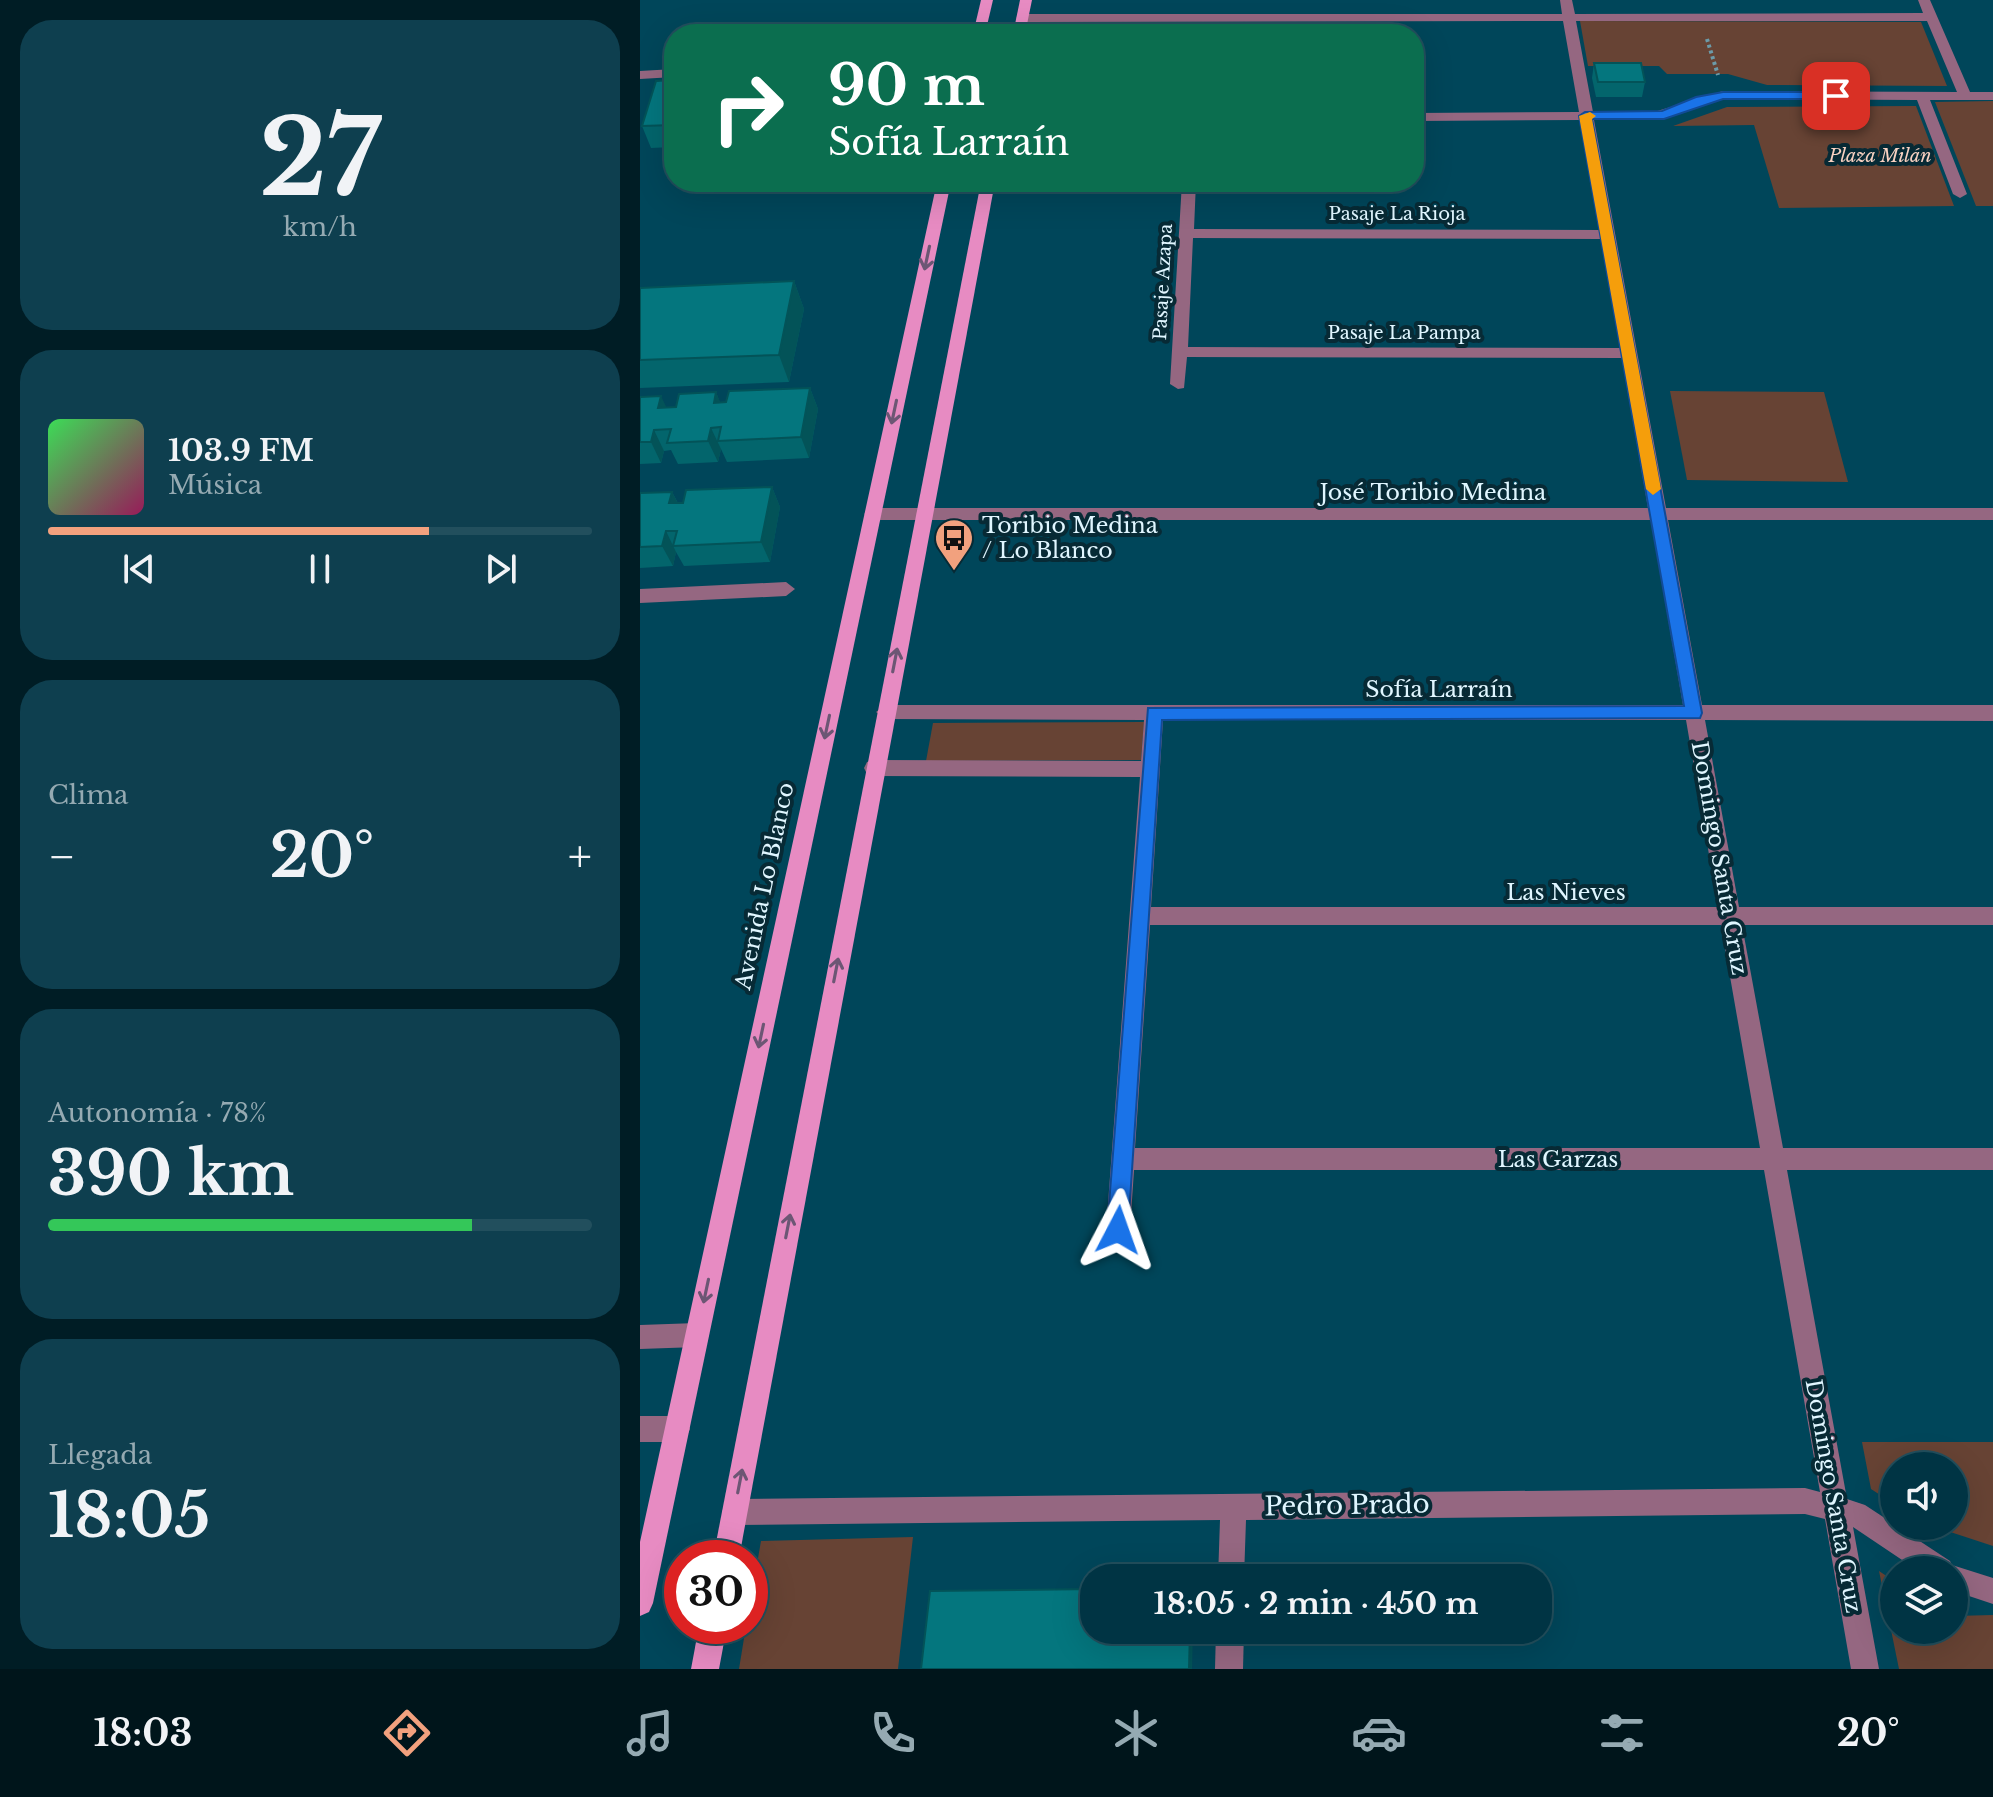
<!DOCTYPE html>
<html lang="es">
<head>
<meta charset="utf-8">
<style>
  :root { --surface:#003444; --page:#0e3f4f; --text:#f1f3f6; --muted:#95aab2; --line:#224f5d; --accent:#f2a17e }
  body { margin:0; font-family:"Libre Baskerville",serif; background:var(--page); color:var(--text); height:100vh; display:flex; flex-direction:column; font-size:30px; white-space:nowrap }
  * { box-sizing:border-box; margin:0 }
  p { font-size:26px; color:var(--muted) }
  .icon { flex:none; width:44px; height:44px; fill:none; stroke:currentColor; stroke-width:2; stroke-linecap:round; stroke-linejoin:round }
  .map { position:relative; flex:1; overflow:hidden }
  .details { display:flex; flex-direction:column; gap:20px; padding:20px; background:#001d25; width:640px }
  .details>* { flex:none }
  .banner { position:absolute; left:24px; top:24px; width:760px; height:168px; border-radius:32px; box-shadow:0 8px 32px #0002,0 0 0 2px var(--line); background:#0b6e4f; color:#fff; overflow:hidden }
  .fabs { position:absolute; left:1240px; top:1452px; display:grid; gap:16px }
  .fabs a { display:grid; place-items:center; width:88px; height:88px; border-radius:50%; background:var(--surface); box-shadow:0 8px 32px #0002,0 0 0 2px var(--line); font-size:40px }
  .speed { position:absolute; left:24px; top:1540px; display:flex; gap:16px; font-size:40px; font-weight:700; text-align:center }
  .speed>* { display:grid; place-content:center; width:104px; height:104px; border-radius:50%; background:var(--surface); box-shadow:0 8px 32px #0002,0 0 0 2px var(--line); line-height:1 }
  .speed .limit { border:12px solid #d22; background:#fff; color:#111 }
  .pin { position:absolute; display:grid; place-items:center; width:68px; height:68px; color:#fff; margin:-34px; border-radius:16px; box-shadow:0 4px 12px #0006 }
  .me { position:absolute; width:88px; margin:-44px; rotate:4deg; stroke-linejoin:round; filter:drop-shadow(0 0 6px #0008) }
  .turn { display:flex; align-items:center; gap:28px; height:168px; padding:0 32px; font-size:36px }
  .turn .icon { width:104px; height:104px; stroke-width:2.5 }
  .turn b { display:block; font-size:56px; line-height:68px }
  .big { font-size:60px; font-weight:700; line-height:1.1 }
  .details .tile { flex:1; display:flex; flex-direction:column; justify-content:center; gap:12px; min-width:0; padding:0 28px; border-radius:32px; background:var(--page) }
  .details .dial { align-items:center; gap:0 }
  .dial b { font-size:104px; line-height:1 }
  .song { display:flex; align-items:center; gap:24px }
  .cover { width:96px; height:96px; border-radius:12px; background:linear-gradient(135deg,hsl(130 70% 55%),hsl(330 70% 35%)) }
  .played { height:8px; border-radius:4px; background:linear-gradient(90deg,var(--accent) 70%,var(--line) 70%) }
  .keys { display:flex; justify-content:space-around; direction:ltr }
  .heat { display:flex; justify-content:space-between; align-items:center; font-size:44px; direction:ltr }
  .charge { height:12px; border-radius:6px; background:linear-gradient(90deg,#34c759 78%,var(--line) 0) }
  .trip { position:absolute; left:440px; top:1564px; width:472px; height:80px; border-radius:32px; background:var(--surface); box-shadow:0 8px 32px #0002,0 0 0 2px var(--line); font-weight:700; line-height:80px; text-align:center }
  .tabs { display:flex; height:128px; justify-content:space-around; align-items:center; background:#00151b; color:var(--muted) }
  .tabs .icon { width:56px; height:56px }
  .tabs .selected { color:var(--accent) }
  .tabs b { font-size:36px; color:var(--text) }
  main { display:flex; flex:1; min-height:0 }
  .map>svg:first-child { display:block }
</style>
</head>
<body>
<main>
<section class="details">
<div class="tile dial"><b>27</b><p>km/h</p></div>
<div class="tile">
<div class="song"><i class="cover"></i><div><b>103.9 FM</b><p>Música</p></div></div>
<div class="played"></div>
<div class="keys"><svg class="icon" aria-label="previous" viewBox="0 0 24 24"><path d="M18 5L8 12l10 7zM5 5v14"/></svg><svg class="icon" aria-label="pause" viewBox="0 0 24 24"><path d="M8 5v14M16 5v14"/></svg><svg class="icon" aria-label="next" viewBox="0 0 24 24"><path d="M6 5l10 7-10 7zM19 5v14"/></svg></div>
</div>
<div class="tile"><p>Clima</p>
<div class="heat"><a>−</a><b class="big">20°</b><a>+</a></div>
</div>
<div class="tile"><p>Autonomía · 78%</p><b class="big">390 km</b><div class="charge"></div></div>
<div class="tile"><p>Llegada</p><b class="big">18:05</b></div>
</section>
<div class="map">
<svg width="1353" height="1669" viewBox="0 0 1353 1669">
  <rect width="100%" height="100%" fill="#00465a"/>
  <g fill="#674334">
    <path d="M940 21 1281 22 1307 86 1127 85 1088 74H1027L1019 66H948Z"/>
    <path d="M1353 101V206H1336L1295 102Z"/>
    <path d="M1276 106 1314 206 1139 208 1114 125 1033 126 1087 107Z"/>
    <path d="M1030 391 1184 392 1208 482 1047 480Z"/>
    <path d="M504 722 501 760 286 761 293 723Z"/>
    <path d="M1222 1442H1353V1546L1292 1526H1314V1466H1254V1504L1231 1489Z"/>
    <path d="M273 1537 258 1669H99L106 1626H110V1604L121 1541Z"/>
    <path d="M1239 1571 1254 1581V1630H1314V1616L1353 1615V1669H1259Z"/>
  </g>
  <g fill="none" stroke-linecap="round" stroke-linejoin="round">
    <path stroke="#6c9ba9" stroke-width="4" stroke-dasharray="3 3" stroke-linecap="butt" d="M1067 39 1078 75"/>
    <g fill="#956781" fill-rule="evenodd">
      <path d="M34 69V77L0 79V71Z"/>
      <path d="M146 582 155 589 146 596 0 603V589Z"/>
      <path d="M57 1323 66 1326 69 1335 66 1344 57 1347 0 1349V1325Z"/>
      <path d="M0 1416H37L46 1420 50 1429 46 1438 37 1442H0Z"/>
    </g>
    <g fill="#956781" fill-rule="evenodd">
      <path d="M920 0H932L935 14 1283 13 1278 0H1290L1330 92H1353V100H1290L1327 194 1320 198 1313 194 1277 100 1084 99 1015 120H954L1026 508H1353V520H1028L1062 705H1353V721L1065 720 1099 907H1353V925H1102L1143 1148H1353V1170H1147L1207 1499 1225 1505 1310 1561 1312 1565 1353 1578V1604L1314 1591V1570H1277L1213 1527 1239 1669H1211L1185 1519 1165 1514 606 1520 604 1578H578L580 1520 95 1525 86 1521 82 1512 86 1503 95 1499 1165 1488 1180 1492 1124 1170H494L490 1230 486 1238 478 1242 470 1238 466 1230 500 777 234 776 227 774 224 768 227 762 234 760 501 761 504 720 245 719 236 712 245 705H1043L1011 520H233L224 514 233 508H1008L982 358 547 357 544 388 538 389 530 384 542 182H556L554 229 960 230 941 120 774 121V113L939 112 923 21 382 22 376 18 382 14H922ZM936 21H1287L1317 92 1083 91 1014 112H953ZM553 238 962 239 980 348 548 347ZM523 720H1046L1078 907H511ZM510 925H1081L1120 1148H495Z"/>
      <path d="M576 1630H604L603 1669H575Z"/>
    </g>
    <g fill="#e78bc2" fill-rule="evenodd">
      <path d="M341 0H353L345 34H333Z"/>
      <path d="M380 0H392L385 34H373Z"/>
      <path d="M297 182H311L13 1603 9 1612 0 1616V1542Z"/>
      <path d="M341 182H355L99 1558H73Z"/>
      <path d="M59 1626H87L79 1669H51Z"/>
    </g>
  </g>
  <g fill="#03656c">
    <path d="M954 63 1005 82 1002 97H956L952 78Z"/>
    <path d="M34 71V147L11 148 2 126 31 80Z"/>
    <path d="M154 281 164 309 149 382 0 388V288Z"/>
    <path d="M170 388 178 409 169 458 87 462 81 449 78 462 38 464 31 450 24 451 21 463 0 464V397L27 408 36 407 76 392 80 403Z"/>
    <path d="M132 487 140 507 130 562 44 566 36 552 33 566 0 568V493L32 492 38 503Z"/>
  </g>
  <g fill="#035358">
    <path d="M154 281 164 309 149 382 139 355Z"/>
    <path d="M170 388 178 409 169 458 161 437Z"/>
    <path d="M76 392 85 414 74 403Z"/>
    <path d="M21 396 31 417 18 408Z"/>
    <path d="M71 428 81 449 78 462 68 441Z"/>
    <path d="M14 430 24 451 21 463 11 442Z"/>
    <path d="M132 487 140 507 130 562 121 542Z"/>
    <path d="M32 492 43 513 29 503Z"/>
    <path d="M26 531 36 552 33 566 22 546Z"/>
    <path d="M550 1630H553L552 1669H549Z"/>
  </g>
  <g fill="#04767e" stroke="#035358" stroke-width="2">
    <path d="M954 63H1001L1005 82H958Z"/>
    <path d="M34 71V125L2 126 16 81 31 80Z"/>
    <path d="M154 281 139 355 0 360V288Z"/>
    <path d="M170 388 161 437 78 441 81 427 71 428 68 441 27 443 31 429 14 430 11 442H0V397L21 396 18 408 36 407 39 394 76 392 74 403 86 402 89 391Z"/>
    <path d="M132 487 121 542 33 546 37 531H26L22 546 0 547V493L32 492 29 503H43L46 490Z"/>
    <path d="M454 1589V1630H550L549 1669H281L290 1591Z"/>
  </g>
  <defs><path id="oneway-shaft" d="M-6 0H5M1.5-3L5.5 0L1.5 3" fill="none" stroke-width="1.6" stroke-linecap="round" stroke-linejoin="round" transform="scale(2)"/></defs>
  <g stroke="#6c5674">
    <use href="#oneway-shaft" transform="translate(287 258) rotate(102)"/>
    <use href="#oneway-shaft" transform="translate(254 412) rotate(102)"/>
    <use href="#oneway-shaft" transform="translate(255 660) rotate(-79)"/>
    <use href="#oneway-shaft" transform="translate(187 727) rotate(102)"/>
    <use href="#oneway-shaft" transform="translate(196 970) rotate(-79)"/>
    <use href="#oneway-shaft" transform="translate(121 1036) rotate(102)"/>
    <use href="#oneway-shaft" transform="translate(148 1226) rotate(-79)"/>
    <use href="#oneway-shaft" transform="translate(66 1291) rotate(102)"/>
    <use href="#oneway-shaft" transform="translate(100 1481) rotate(-79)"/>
  </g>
  <path fill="#1a73e8" stroke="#114b97" stroke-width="2" d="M1083 92H1196L1203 96 1196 99H1083L1024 119H952L1062 713 1060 718 522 720 488 1230 485 1237 478 1241 470 1237 467 1230 508 708 1044 706 939 116 945 112 1022 111 1056 97Z"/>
  <path fill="#f59e0b" d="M950 112 956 116 952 119 1021 489 1013 495 1006 489 939 116Z"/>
  <defs>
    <symbol id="bus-pin" viewBox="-11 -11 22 30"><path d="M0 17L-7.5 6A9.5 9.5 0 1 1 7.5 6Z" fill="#f2a17e" stroke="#072a35"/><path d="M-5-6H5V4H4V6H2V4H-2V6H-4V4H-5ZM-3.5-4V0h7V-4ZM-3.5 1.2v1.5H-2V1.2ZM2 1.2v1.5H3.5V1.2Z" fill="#111"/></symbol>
  </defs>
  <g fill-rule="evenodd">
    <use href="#bus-pin" x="292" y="516" width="44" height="60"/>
  </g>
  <g text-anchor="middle" stroke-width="8" stroke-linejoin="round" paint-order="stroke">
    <g font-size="18" font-style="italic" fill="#f9d2c2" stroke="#072a35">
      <text x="1240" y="162">Plaza Milán</text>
    </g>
    <g font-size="18" fill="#e0f6ff" stroke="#072a35">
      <text x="757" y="220">Pasaje La Rioja</text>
      <text transform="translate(523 282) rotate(-87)" y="6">Pasaje Azapa</text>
      <text x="764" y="339">Pasaje La Pampa</text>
    </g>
    <g font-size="22" fill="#e0f6ff" stroke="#072a35">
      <text x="793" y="500">José Toribio Medina</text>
      <text x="799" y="697">Sofía Larraín</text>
      <text transform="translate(1080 858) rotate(80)" y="8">Domingo Santa Cruz</text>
      <text transform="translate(124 886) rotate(-78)" y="8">Avenida Lo Blanco</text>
      <text x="926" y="900">Las Nieves</text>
      <text x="918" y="1167">Las Garzas</text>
      <text transform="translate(1194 1496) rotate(80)" y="8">Domingo Santa Cruz</text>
    </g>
    <g font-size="22" fill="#e0f6ff" stroke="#072a35" text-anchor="start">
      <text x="342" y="533">Toribio Medina<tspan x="342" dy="25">/ Lo Blanco</tspan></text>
    </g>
    <g font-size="26" fill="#e0f6ff" stroke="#072a35">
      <text transform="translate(707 1505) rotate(-1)" y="9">Pedro Prado</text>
    </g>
  </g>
</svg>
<div class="fabs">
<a><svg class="icon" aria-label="sound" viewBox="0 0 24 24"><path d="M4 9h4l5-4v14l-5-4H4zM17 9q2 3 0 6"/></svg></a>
<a><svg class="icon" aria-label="layers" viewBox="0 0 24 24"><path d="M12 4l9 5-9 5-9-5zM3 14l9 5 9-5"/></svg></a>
</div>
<div class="speed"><div class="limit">30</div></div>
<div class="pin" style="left:1196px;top:96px;background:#d93025"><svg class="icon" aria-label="arrive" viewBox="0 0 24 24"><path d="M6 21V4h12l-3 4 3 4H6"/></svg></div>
<svg class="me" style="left:478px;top:1230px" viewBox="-20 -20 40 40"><path d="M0-17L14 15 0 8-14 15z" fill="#1a73e8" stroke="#fff" stroke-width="4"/></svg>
<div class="trip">18:05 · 2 min · 450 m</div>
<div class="banner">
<div class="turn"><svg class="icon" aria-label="right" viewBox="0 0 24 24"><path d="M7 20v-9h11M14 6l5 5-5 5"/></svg><div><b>90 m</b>Sofía Larraín</div></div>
</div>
</div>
</main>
<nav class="tabs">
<b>18:03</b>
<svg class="icon selected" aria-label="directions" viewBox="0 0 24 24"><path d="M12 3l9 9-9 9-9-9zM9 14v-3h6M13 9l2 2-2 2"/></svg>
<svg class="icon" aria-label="music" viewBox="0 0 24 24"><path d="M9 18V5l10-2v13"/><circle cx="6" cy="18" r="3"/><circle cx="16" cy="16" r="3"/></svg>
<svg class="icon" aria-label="phone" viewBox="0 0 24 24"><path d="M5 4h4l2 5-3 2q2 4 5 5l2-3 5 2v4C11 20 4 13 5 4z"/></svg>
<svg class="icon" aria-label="climate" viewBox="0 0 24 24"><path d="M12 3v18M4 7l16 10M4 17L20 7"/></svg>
<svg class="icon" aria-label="car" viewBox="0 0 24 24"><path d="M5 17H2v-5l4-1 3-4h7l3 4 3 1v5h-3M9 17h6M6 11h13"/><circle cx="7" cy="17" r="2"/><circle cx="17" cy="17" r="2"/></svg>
<svg class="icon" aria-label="filters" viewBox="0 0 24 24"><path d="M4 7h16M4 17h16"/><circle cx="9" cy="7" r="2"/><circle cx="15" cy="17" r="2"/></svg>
<b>20°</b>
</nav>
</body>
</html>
